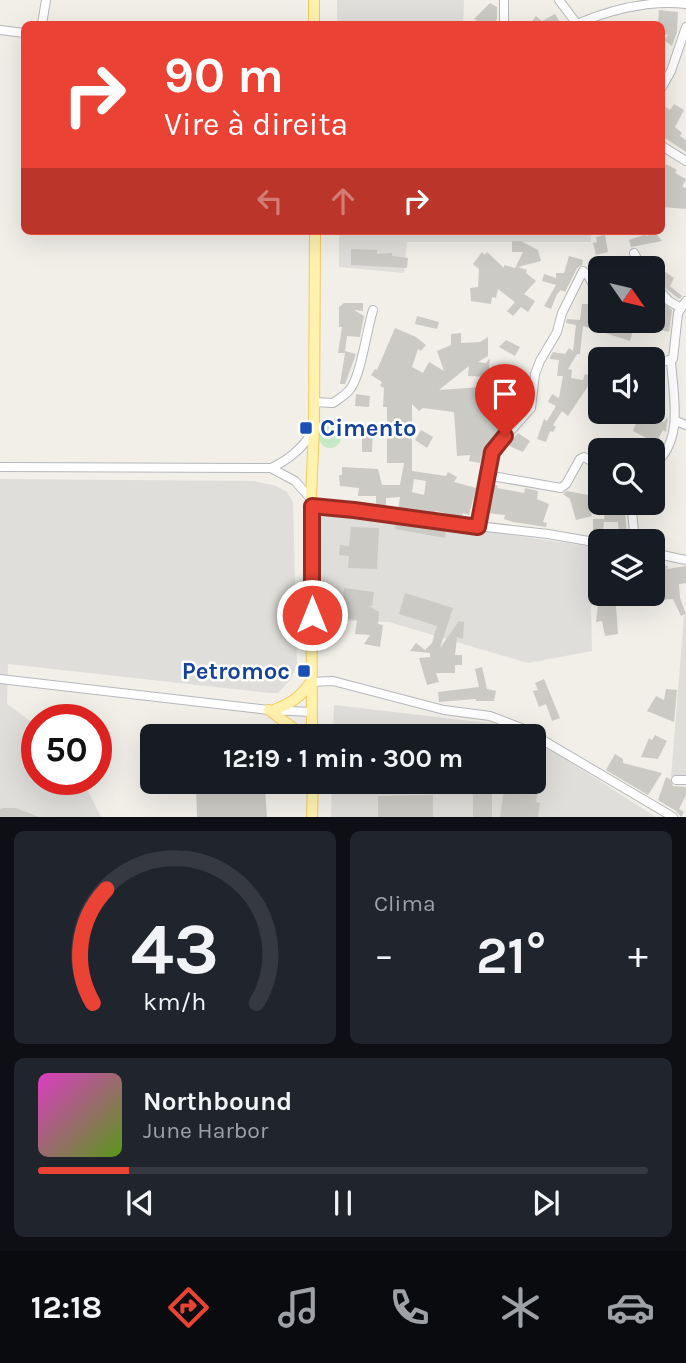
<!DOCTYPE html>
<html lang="pt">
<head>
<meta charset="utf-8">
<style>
  :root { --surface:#171b24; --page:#20242c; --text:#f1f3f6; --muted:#9ea1a6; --line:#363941; --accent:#ea4335 }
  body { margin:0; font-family:Karla,sans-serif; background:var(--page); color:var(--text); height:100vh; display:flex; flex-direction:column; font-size:26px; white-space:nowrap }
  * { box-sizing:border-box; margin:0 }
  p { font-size:23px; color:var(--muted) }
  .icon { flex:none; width:38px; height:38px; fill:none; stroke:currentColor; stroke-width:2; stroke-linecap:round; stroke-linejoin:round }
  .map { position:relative; height:817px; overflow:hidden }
  .sheet { display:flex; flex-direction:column; gap:14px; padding:14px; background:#0d0f14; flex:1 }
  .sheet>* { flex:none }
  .banner { position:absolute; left:21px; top:21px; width:644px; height:214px; border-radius:10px; box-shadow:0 7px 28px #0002; background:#ea4335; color:#fff; overflow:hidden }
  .needle { width:46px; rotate:124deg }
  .buttons { position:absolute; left:588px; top:256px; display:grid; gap:14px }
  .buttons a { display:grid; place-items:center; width:77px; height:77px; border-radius:10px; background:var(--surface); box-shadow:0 7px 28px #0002; font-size:35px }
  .speed { position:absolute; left:21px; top:704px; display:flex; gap:14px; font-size:35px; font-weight:700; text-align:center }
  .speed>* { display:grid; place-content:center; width:91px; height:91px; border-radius:50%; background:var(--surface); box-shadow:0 7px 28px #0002; line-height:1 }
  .speed .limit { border:10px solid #d22; background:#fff; color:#111 }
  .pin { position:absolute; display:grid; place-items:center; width:60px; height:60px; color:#fff; margin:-72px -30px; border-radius:50% 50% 50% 0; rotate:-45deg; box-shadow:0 0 7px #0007 }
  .pin .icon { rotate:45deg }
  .me { position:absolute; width:77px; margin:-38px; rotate:0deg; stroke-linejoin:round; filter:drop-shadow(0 0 5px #0008) }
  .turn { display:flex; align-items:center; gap:24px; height:147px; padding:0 28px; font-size:32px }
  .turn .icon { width:91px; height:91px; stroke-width:2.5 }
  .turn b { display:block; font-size:49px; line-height:60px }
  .lanes { display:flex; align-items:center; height:66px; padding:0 28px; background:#0003; justify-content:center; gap:35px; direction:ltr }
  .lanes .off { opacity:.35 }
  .big { font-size:52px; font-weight:700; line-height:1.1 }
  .sheet .card { flex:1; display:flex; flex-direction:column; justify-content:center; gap:10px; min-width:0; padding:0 24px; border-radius:10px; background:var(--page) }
  .sheet .dial { align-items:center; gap:0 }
  .dial svg { height:182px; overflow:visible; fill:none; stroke:var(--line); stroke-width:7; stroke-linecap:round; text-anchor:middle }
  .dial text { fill:var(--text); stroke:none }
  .song { display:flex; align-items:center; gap:21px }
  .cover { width:84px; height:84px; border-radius:10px; background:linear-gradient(135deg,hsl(310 70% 55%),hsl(90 70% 35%)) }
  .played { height:7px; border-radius:4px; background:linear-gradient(90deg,var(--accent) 15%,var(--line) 15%) }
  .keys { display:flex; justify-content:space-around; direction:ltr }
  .heat { display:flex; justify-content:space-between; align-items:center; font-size:38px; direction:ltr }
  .sheet .tiles { flex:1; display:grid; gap:14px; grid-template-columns:1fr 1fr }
  .card:last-child { grid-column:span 2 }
  .trip { position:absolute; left:140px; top:724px; width:406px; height:70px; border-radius:10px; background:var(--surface); box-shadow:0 7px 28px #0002; font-weight:700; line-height:70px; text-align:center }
  .dock { display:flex; height:112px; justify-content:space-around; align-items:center; background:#090b0e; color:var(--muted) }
  .dock .icon { width:49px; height:49px }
  .dock .active { color:var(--accent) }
  .dock b { font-size:32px; color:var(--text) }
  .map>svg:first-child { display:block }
</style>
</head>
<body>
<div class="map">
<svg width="686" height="817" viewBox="0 0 686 817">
  <rect width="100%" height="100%" fill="#f1efe8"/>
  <g fill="#e0deda">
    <path d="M337 0H464L463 24H337Z"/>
    <path d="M339 231H591V242H407L404 273 339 267Z"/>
    <path d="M0 479 254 481 276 486 287 492 293 502 297 664 291 679 278 693H269L8 664 7 704 37 726V779H82L101 817H0Z"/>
    <path d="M321 507 600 548V593H602L591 607 592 651 528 663 389 622 322 620Z"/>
    <path d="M684 616H686V778L671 777Z"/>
    <path d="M334 705 514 726 531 737H333Z"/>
    <path d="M534 739 656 817H331L332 782H534Z"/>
  </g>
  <circle fill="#c5e8c5" cx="330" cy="437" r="11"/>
  <g fill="#cccac5" fill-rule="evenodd">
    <path d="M490 3 497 7V19L494 24H482L474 19Z"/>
    <path d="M659 10 678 12 677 32 672 46 664 40 668 35 662 34V24H658Z"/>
    <path d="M555 14 561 24H530L536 16 542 21Z"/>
    <path d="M662 104 670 110 674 104 684 110 675 127 682 133 680 136 686 140V152L662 136Z"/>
    <path d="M666 164 677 170 675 173 686 179 682 187 686 188V209L662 207V172Z"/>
    <path d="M648 231H654L662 241 631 247 629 240 644 235 648 236Z"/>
    <path d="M605 235 608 252 596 255 593 243 597 242 596 237Z"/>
    <path d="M512 241H521L538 250 541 261 518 267 527 270 526 273 536 281 524 294 535 301 528 312 521 307 513 316 507 311 515 302 498 289 496 298 492 297 491 304 471 301 470 288 478 287 479 269 473 264 482 252 485 255 487 252 504 268V265L515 268 523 252H512Z"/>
    <path d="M351 249 377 250V254L392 253V256L408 258 407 268 351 265Z"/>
    <path d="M569 256 583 260 582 265 577 268 565 292 561 290 557 294 551 309 544 306 556 285 542 281 544 274 556 278V273H564Z"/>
    <path d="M664 271 674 278 670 286 682 296 679 299 653 278V276L659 280Z"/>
    <path d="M653 293 672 310 669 332 656 329 657 327 639 325V320H653Z"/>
    <path d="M344 303H363V311L354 310 364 316 360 337 347 336 345 351 356 354 345 384H340L345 353H338L342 327H339V307Z"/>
    <path d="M582 304H590L589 314 600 313V320H630L635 323 630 341 583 326 580 354H577L568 369 572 370 571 378 583 380 585 374 594 377 568 416 562 411 553 425 556 427 553 432 550 431 546 442 537 439 544 419 547 421 556 406 548 402 552 394 559 398 563 376H557L559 360 550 359V357L553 352 565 354 569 348 573 351 576 325 566 323 567 319 580 320Z"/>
    <path d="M417 316 439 322 437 329 415 324Z"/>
    <path d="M395 328 416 337 426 345 421 351 418 349 412 367 423 373 429 362 444 371 437 351 451 345V334L461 333V343L480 342 488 337V356L478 362 486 363 490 358 488 377 468 376 469 366 439 390 481 387V389L504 393 496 408 511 416 500 433 496 438 494 436 485 454H482L480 463 469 461 470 455 457 456 454 412 423 408 419 411 412 404V471L446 476 448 472 457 477 454 482 476 488 469 515 463 513 462 517 436 511 435 514 398 510 400 497 386 498V508H376V496H358L359 488 340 486 339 475H342V467L378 469 382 485H400L404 463H387V407H383L384 388 380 386 382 382 371 375 375 369 377 370ZM414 479 426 481 424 495 412 492Z"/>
    <path d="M506 340 520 347 515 356 499 347Z"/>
    <path d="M660 369V386L663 389 653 398V370Z"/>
    <path d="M518 384 526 386 527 389 525 405 516 415 511 411Z"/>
    <path d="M356 394 370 396 369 407 355 406Z"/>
    <path d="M629 411 650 415 663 422 668 417 666 432 663 430 656 443 633 431 637 420 628 418Z"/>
    <path d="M362 424 373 425 372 452H362Z"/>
    <path d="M421 430 433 437 427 448 415 440Z"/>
    <path d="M518 433 530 441 523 452 507 445Z"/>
    <path d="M598 472H600V506L588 504 592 516 576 520 570 499 563 494 567 491 588 495 592 480 594 481Z"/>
    <path d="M493 484 498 486 497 488 524 493 525 488 538 491 537 499 549 504 543 522 547 523 546 527 513 522 504 519 505 515 487 513Z"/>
    <path d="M605 502H624L627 535 619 536 618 522H604Z"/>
    <path d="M593 519H604L603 534 593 533Z"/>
    <path d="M396 523 446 529 445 538 395 529Z"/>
    <path d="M351 527 379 528 377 569 348 568 349 556 339 555 340 545 349 546Z"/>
    <path d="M653 564 668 566 667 569 686 566V583L679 584 680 598 686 614 681 616 673 599 655 600 656 575H653Z"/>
    <path d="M344 588 374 592 372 606H369L379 612 378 624 383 625 380 647 364 644 370 635 355 634 357 620 340 617V597H343Z"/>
    <path d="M405 593 453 608 440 648 459 621 464 622 463 639 457 637 455 655H462V665H455V673H436L439 682 427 685 419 658 430 657V653L410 651 416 643 425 650 432 643 437 626 399 614Z"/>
    <path d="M598 604 616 606 618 634 605 636 602 621 596 622Z"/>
    <path d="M482 667 487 689 496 691 494 701H476V699L439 702 438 692 479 687 475 669Z"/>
    <path d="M544 679 560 718 552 721 546 704 539 707 533 691 538 690 535 683Z"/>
    <path d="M666 689 677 690 674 722 647 711 656 696 664 700Z"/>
    <rect x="447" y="728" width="42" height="9"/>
    <path d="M655 735 667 741 658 759 641 757 649 738 652 740Z"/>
    <path d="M534 747 546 749 541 789H538L536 802 540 803 538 817H500L505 782H534Z"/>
    <path d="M615 754 623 759V763L662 773 648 795 606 770Z"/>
    <path d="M666 777 670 779 673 786 686 787V795L679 809 684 812 681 817 676 811 658 800Z"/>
    <path d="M196 782H246V788L265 787 267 817H197Z"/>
    <rect x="473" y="782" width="19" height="35"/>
    <path d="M433 795V817H378V796Z"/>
    <path d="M3 808H16L39 817H0V809Z"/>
  </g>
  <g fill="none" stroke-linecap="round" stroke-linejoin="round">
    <defs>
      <g id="minor">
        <path d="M504 0V24"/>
        <path d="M559 0 577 24C612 9 647 0 686 4"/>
        <path d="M42 24 46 0"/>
        <path d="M0 30 24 33"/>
        <path d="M662 87 671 71 686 27"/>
        <path d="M662 146 686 161"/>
        <path d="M634 253 642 268"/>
        <path d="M653 284 669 301 681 308"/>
        <path d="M653 364 673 359 678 313 686 301"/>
        <path d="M314 402 333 403C339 399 347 394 351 388 361 374 367 329 373 310"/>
        <path d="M676 421 686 425"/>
        <path d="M653 465C685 442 673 394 671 361"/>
        <path d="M0 467 271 468 295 481 311 499"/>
        <path d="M271 468C290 459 301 449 313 432"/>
        <path d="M486 475 561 488 566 484 580 459 584 457 600 466"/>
        <path d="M631 502 635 541"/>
        <path d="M312 507 548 534 600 543"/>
        <path d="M478 527 492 452 531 408 535 374 540 361 557 332 562 313 583 271 589 277 596 291"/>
        <path d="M653 553 686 560"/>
        <path d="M0 679 269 710 311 712"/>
        <path d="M311 682 333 681 444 710 490 716 524 729 673 817"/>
        <path d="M676 780H686"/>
      </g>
      <g id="major">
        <path d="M314 0V24"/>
        <path d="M276 709C292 703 301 696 311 682"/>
        <path d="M269 710 305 737"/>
        <path d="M312 737 311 499 314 426 315 231"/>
        <path d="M312 817 313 782"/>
      </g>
    </defs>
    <use href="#minor" stroke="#b5b8bc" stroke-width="10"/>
    <use href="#major" stroke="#f2c960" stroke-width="12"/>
    <use href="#minor" stroke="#fff" stroke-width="8"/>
    <use href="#major" stroke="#fff2af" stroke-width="10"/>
  </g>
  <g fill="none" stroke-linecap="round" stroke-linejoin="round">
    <defs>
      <path id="route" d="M312 615V506L354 510 478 527 492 452 505 436"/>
    </defs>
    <use href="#route" stroke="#982c22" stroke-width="18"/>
    <use href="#route" stroke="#ea4335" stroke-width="12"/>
  </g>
  <g fill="#1a4fb4" stroke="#fff" stroke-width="2.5">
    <rect x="299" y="421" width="14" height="14" rx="3.5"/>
    <rect x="297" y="664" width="14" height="14" rx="3.5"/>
  </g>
  <g text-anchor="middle" stroke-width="5" stroke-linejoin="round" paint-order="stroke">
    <g font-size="24" font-weight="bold" fill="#164399" stroke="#fff" text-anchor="start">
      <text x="320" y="436">Cimento</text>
      <text x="290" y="679" text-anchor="end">Petromoc</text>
    </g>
  </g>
</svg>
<div class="buttons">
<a><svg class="needle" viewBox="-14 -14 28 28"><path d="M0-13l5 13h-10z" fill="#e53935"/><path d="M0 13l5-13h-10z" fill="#9ea1a6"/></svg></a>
<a><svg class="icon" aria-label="sound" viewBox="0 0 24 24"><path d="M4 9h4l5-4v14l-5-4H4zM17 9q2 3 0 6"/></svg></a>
<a><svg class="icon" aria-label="search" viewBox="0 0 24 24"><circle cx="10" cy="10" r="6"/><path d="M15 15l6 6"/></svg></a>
<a><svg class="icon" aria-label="layers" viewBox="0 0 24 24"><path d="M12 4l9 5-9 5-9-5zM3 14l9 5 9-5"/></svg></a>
</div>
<div class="speed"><div class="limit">50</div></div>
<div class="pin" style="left:505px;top:436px;background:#d93025"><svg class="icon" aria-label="arrive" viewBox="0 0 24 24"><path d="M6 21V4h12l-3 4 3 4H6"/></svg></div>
<svg class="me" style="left:312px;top:615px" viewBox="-20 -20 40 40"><circle r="17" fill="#ea4335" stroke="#fff" stroke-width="3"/><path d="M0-11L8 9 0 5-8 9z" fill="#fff"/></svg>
<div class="trip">12:19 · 1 min · 300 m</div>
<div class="banner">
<div class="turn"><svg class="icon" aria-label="right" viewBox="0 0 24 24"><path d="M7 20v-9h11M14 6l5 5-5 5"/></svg><div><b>90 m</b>Vire à direita</div></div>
<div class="lanes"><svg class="icon off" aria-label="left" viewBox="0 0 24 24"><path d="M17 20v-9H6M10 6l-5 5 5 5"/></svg><svg class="icon off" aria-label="ahead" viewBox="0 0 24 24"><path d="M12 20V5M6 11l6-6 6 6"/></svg><svg class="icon" aria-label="right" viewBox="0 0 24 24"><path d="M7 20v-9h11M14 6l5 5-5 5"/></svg></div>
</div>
</div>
<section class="sheet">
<div class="tiles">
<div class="card dial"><svg viewBox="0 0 100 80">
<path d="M14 69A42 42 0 1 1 86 69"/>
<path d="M14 69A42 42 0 0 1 20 19" stroke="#ea4335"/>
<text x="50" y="56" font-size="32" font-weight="700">43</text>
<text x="50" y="72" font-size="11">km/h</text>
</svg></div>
<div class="card"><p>Clima</p>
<div class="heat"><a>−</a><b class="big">21°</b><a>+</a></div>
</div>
<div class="card">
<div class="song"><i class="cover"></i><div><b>Northbound</b><p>June Harbor</p></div></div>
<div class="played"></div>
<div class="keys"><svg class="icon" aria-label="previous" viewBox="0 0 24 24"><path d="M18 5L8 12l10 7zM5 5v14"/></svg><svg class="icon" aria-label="pause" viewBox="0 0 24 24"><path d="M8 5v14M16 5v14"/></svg><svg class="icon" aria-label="next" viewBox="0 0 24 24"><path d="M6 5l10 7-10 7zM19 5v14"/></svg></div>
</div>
</div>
</section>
<nav class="dock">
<b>12:18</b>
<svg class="icon active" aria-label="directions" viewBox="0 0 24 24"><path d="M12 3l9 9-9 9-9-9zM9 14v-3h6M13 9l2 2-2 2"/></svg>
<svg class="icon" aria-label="music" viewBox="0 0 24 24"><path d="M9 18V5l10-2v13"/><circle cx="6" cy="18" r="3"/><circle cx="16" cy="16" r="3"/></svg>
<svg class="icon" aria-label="phone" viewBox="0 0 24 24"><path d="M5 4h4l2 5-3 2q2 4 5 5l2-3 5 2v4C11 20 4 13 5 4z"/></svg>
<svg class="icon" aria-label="climate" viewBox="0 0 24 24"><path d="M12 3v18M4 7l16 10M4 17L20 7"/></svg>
<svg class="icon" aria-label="car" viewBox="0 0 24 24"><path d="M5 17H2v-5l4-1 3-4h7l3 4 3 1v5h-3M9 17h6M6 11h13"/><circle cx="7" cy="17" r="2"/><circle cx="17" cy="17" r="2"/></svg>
</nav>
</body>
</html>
